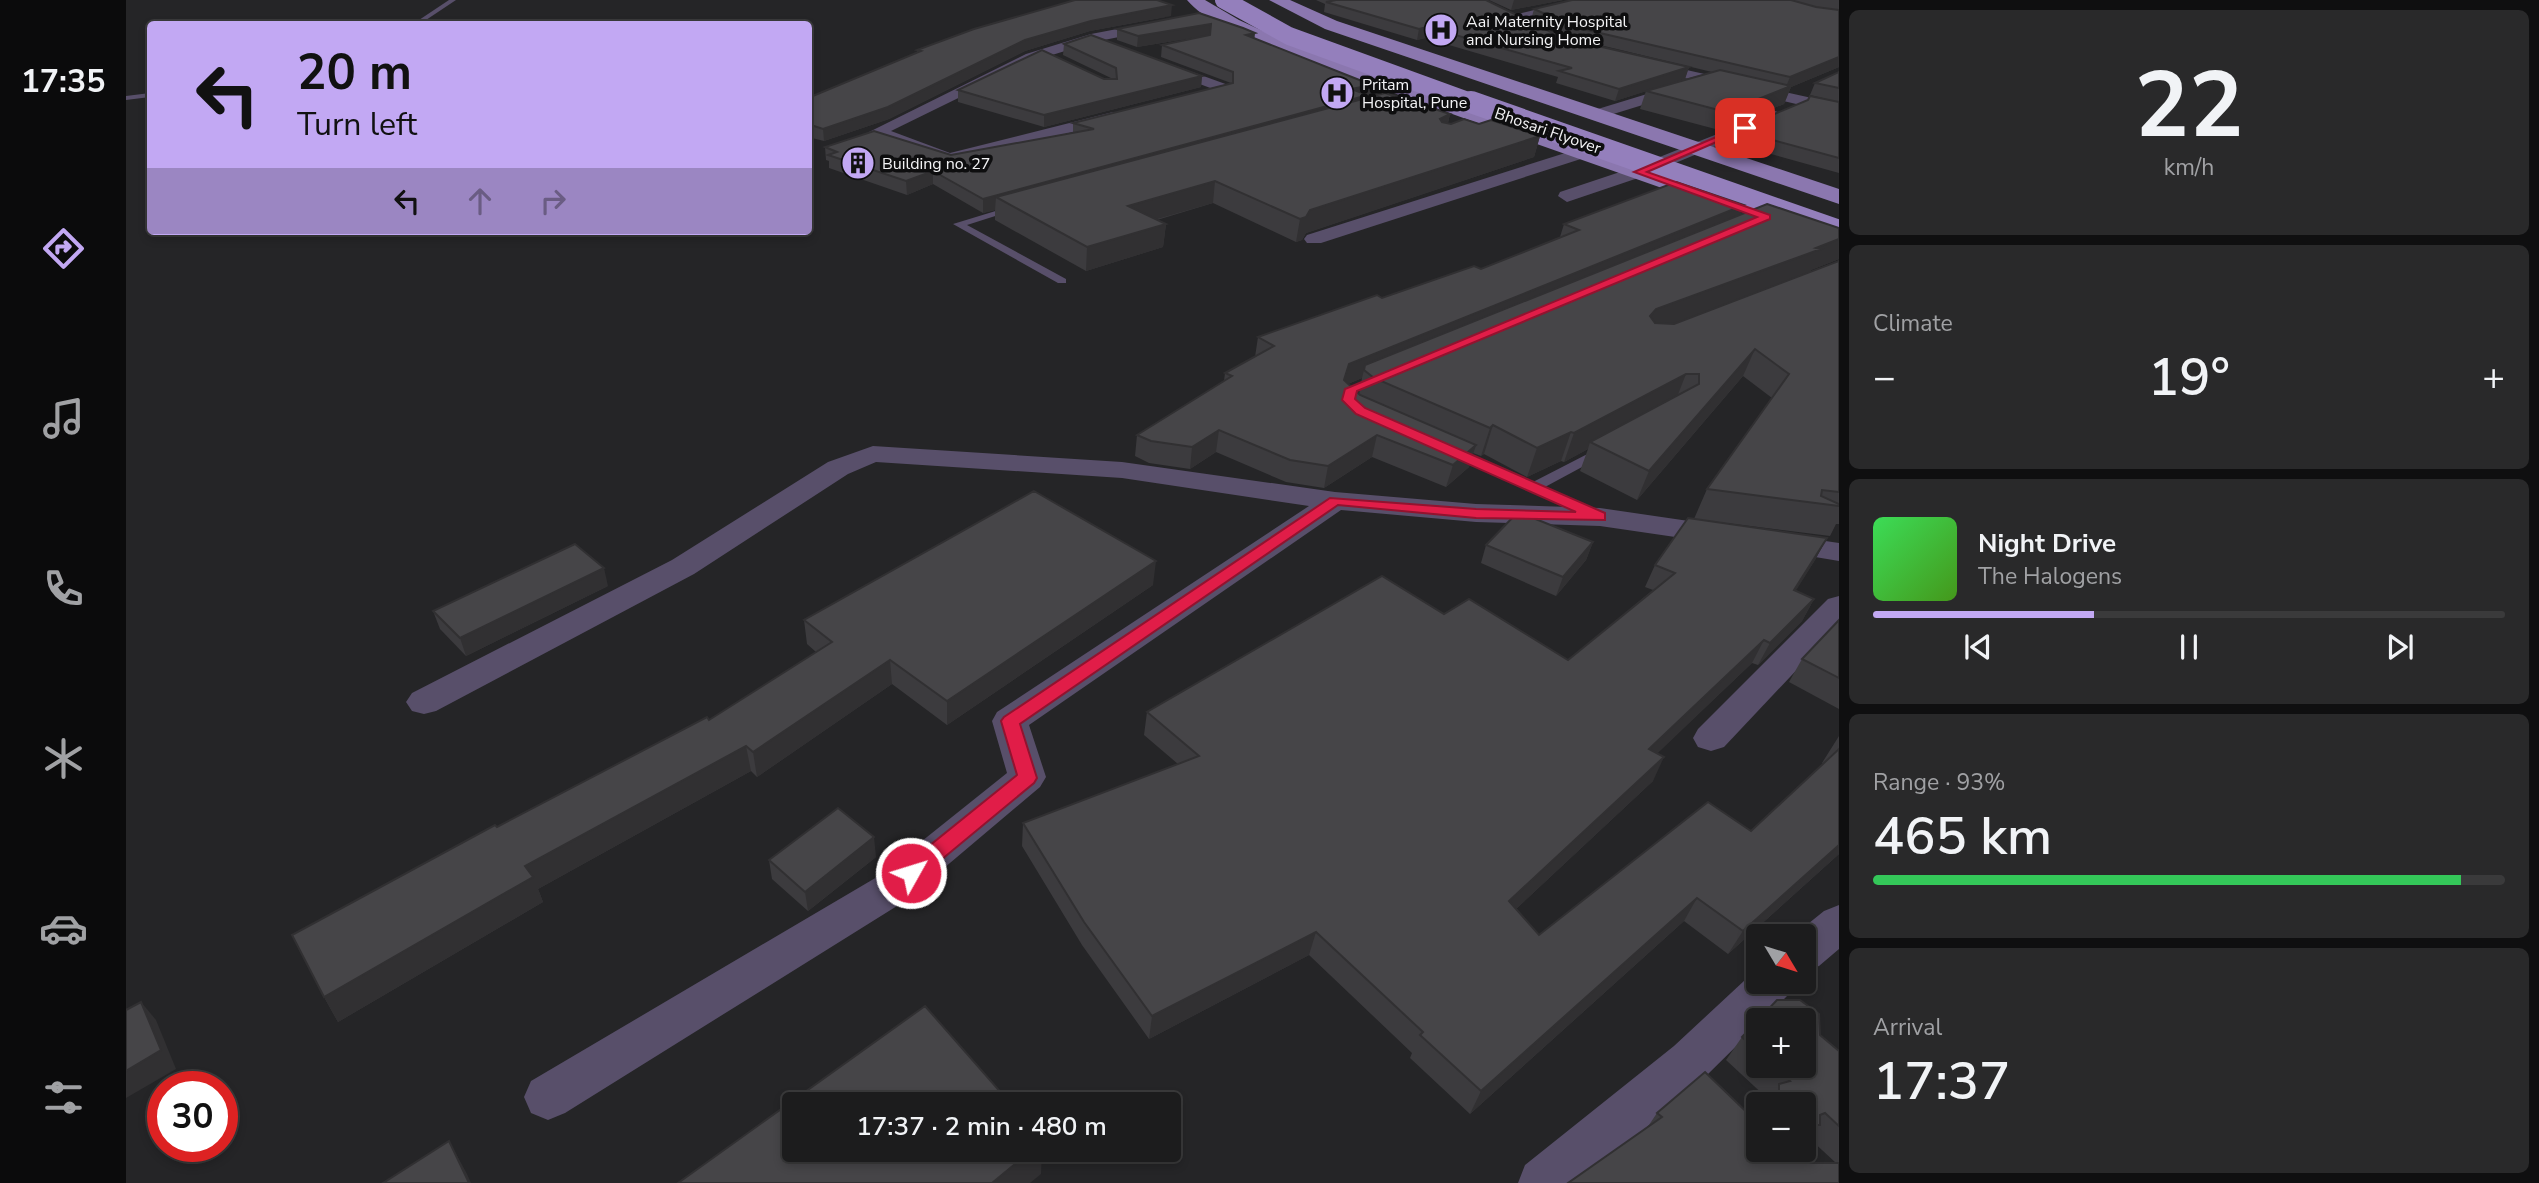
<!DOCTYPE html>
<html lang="en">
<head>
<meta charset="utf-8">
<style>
  :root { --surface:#1c1c1d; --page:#29292a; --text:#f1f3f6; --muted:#a0a1a4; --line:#3a3a3b; --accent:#c2a8f3 }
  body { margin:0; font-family:"Nunito Sans",sans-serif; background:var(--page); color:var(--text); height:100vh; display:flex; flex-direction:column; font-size:26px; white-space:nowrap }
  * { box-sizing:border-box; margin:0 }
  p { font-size:23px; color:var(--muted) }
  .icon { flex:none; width:38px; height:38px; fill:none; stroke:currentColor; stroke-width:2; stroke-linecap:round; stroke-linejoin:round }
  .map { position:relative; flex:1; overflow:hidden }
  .panel { display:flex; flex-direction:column; gap:10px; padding:10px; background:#0f0f10; width:700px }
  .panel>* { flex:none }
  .hud { position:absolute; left:21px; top:21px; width:665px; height:214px; border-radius:7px; box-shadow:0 4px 10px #0003,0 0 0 2px var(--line); background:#c2a8f3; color:#111; overflow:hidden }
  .needle { width:46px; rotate:128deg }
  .buttons { position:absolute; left:1620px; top:924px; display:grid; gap:14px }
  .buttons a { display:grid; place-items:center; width:70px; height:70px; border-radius:7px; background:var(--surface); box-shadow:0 4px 10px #0003,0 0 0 2px var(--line); font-size:35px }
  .speed { position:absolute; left:21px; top:1071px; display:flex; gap:14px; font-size:35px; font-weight:700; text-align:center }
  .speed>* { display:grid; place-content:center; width:91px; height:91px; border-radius:50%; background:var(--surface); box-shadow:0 4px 10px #0003,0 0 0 2px var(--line); line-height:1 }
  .speed .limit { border:10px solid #d22; background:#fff; color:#111 }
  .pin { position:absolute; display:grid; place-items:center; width:60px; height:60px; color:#fff; margin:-30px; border-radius:14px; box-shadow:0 4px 10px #0006 }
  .me { position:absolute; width:77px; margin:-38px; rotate:51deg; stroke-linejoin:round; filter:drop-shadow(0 0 5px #0008) }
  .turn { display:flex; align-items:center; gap:24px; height:147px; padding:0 35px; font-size:32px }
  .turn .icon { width:91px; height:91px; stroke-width:2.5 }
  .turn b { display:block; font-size:49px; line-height:60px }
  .lanes { display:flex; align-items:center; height:66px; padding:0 35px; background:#0003; justify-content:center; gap:35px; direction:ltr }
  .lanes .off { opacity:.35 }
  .big { font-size:52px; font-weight:600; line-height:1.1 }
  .panel .widget { flex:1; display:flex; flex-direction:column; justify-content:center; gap:10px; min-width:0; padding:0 24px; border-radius:10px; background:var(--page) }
  .panel .dial { align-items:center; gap:0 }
  .dial b { font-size:91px; line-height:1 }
  .song { display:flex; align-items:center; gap:21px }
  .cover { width:84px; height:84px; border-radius:10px; background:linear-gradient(135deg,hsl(130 70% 55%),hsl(100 70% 35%)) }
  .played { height:7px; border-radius:4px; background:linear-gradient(90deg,var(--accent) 35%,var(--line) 35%) }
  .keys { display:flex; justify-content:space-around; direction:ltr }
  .heat { display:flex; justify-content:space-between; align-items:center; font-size:38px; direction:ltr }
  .charge { height:10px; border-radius:5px; background:linear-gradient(90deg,#34c759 93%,var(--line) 0) }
  .trip { position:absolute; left:656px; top:1092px; width:399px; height:70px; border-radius:7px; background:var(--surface); box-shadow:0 4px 10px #0003,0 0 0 2px var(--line); font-weight:600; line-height:70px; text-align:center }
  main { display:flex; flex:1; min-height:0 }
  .menu { display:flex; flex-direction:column; width:126px; justify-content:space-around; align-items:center; background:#0b0b0c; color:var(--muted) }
  .menu .icon { width:49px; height:49px }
  .menu .selected { color:var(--accent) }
  .menu b { font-size:32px; color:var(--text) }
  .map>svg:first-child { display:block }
</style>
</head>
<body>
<main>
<nav class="menu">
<b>17:35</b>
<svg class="icon selected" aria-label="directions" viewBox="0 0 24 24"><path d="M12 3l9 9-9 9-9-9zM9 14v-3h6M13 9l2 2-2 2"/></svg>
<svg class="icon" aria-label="music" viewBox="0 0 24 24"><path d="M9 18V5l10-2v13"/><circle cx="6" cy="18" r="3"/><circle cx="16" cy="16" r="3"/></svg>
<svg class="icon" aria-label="phone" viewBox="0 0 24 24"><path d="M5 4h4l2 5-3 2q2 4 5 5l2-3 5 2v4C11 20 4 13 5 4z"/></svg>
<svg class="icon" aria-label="climate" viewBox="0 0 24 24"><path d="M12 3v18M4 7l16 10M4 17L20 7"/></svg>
<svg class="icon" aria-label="car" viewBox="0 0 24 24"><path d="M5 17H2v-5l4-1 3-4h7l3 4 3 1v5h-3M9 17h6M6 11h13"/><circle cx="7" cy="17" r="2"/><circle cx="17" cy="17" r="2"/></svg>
<svg class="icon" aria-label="filters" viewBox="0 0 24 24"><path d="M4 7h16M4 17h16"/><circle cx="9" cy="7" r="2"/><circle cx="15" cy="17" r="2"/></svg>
</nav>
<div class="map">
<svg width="1713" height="1183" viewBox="0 0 1713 1183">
  <rect width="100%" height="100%" fill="#252527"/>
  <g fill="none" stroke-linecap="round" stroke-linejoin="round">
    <g fill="#584f6a" fill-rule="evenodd">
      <path d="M323 0H330L294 24H287Z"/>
      <path d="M24 93V97L0 100V96Z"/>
      <path d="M886 206 894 208 841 225 940 279V283H932L827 224Z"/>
      <path d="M1477 446 1484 450 1482 453 1419 487 1477 513 1479 516 1477 519 1472 520 1319 451 1321 448H1331L1407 482Z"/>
    </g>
    <g fill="#584f6a" fill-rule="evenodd">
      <path d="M1450 0H1475L1382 22 1375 18Z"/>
      <path d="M1033 21 1040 25 1038 28 968 42 910 60 765 131 824 153 987 112 993 114V120L823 164 743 132 900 54 965 34Z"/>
      <path d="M1036 61 1105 86 1108 89 1105 92H1095L1031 68V62Z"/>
      <path d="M1520 61 1713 104V114L1515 68V62Z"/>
      <path d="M1557 83 1565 88 1562 91 1468 120 1460 115 1462 112Z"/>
      <path d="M1649 111 1655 113V119L1518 176 1441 202 1432 196 1434 192 1506 168Z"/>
      <path d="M1455 148 1464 153 1461 157 1195 243H1181L1178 239 1181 235Z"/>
      <path d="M747 446 996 462 1209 492 1350 504 1474 508 1597 526 1608 529 1612 535 1608 541 1597 544 1474 526 1350 522 1215 510 903 725 920 777 914 787 779 901 439 1113 422 1120 405 1113 398 1097 405 1081 751 877 881 773 866 721 871 712 1183 506 996 478 750 462 722 474 568 574 310 711 298 714 286 711 280 702 286 693 546 560 702 462Z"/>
      <path d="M1652 534 1713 543V561L1641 549 1637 543 1641 537Z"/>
      <path d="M1713 596V625L1598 747 1585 751 1572 747 1567 738 1572 729 1702 599Z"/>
      <path d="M1713 905V949L1693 966 1678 971V936H1667L1698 911Z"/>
      <path d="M1633 967V982H1667L1661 996 1580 1076 1456 1183H1392L1399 1165 1548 1046Z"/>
    </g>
    <g fill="#8b77af" fill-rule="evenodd">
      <path d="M1061 0H1079L1113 20 1154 39 1586 190 1590 195 1586 200H1570C1451 158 1332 117 1214 73 1173 58 1089 33 1061 0Z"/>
      <path d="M1143 0H1164L1211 21 1713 189V204L1199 29Z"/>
    </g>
    <path stroke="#947fbc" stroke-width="18" d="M1098 0 1163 36 1350 104"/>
    <path stroke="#947fbc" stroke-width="22" d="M1345 102 1713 231"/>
  </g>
  <g fill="#3c3b3e" fill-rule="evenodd">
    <path d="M1190 0H1360L1437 38 1563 67 1559 79 1586 72 1445 38 1405 20 1408 9 1446 0H1713V67L1665 87 1658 104 1593 130 1514 109 1520 91 1489 101 1430 83 1432 77 1299 38 1291 40 1198 12 1199 4Z"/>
    <path d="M1363 0H1437L1385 10Z"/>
    <path d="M1045 16 964 31 899 51 763 119 698 141 682 137V98L791 53V50Z"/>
    <path d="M991 29 1129 39 1246 85 1244 97 1324 114 1322 123 1353 124 1414 136 1408 157 1180 233 1176 240 1170 242 1087 203 1031 220 1040 224 1037 247 960 271 869 220V210L857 213 807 184 781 195 703 168V161L700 160 699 147 825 155 947 133V123L1105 83 1035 57 1036 45 1078 36 1011 47 991 40Z"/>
    <path d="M938 44 1076 76 1075 87 918 127 832 102V90L987 79 937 55Z"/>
    <path d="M1713 72V102L1684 95 1689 83Z"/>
    <path d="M1713 102V173L1605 143 1610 130Z"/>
    <path d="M1618 205 1614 215 1713 228V259L1685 270 1684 272 1713 261V524H1710L1704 536 1568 519 1581 489 1646 398 1617 376 1511 500 1454 471 1462 449 1438 462 1435 461 1401 477 1358 454 1355 456 1347 453 1343 467 1320 487 1246 457 1198 488 1160 482 1090 452 1064 469 1023 463 1009 456 1011 435 1098 381 1099 373 1129 357 1132 337 1256 298 1355 269 1434 237 1438 224ZM1236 378 1233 394 1222 384Z"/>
    <path d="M1701 538 1689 560 1669 591 1688 599 1676 621 1632 665 1626 663 1531 753 1527 781 1390 909 1413 935 1625 831 1697 764 1696 763 1713 736V854L1602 954 1558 921 1344 1114 1284 1058 1286 1053 1183 955 1023 1039 956 945 896 846 897 823 1052 764 1018 735 1021 712 1318 614 1442 660 1527 590 1519 587 1529 565Z"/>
    <path d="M1467 542 1460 560 1430 596 1355 563 1360 545Z"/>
    <path d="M1027 585 821 725 766 684 631 777 625 771 412 889 417 902 212 1022 198 997 371 827 583 720 690 652 681 644 678 620Z"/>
    <path d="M482 586 340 656 314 629 307 611Z"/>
    <path d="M1713 620V709L1663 682 1676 659Z"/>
    <path d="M750 857 682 911 646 879 643 860Z"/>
    <path d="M1651 1000H1674L1693 1014 1694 1035 1713 1051V1183H1442L1521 1128 1531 1113 1579 1072 1633 1124V1150H1658L1671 1163H1710L1683 1138 1678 1144V1104H1637L1642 1099 1600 1060 1616 1037ZM1633 1020H1678V1066H1633Z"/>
  </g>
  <g fill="#313032">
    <path d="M1388 0H1437L1385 10Z"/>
    <path d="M1046 5 1045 16 964 31 899 51 763 119 698 141 697 129 899 40 965 21Z"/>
    <path d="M1085 24 1084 35 1011 47 1012 36Z"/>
    <path d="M1301 27 1299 38 1291 40 1293 29Z"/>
    <path d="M1129 33 1128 44 1120 35Z"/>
    <path d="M1713 57V67L1665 87 1658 104 1593 130 1600 112 1659 89 1664 77Z"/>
    <path d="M1563 67 1559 79 1489 101 1493 89Z"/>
    <path d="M1076 76 1075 87 918 127V115Z"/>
    <path d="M1246 85 1244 97 870 197 869 210 857 213V199L1225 89Z"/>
    <path d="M1324 114 1319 135 1314 119Z"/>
    <path d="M1414 136 1408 157 1180 233 1176 240 1170 242 1174 219 1184 210Z"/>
    <path d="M807 171V184L781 195 780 181Z"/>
    <path d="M1089 181 1087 203 1000 228 1002 206Z"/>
    <path d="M1618 205 1611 223 1238 370 1236 378 1219 385 1218 380 1223 364Z"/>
    <path d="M1040 224 1037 247 960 271 961 247Z"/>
    <path d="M1713 239V259L1685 270 1683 274 1520 336 1524 316 1530 309Z"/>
    <path d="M1629 349 1617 376 1511 500 1523 471Z"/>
    <path d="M1560 374 1549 402 1464 442 1462 449 1438 462 1448 433Z"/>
    <path d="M1367 425 1358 454 1355 456 1364 428Z"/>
    <path d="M1093 430 1090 452 1064 469 1066 447Z"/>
    <path d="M1445 432 1435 461 1401 477 1411 448Z"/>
    <path d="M1251 435 1246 457 1198 488 1202 466Z"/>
    <path d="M1350 445 1343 467 1320 487 1327 465Z"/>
    <path d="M1701 538 1689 560 1656 613 1668 590Z"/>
    <path d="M1467 542 1460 560 1430 596 1437 577Z"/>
    <path d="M1030 561 1027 585 821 725V701Z"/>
    <path d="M478 568 482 586 340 656 334 638Z"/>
    <path d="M1688 599 1676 621 1632 665 1644 643Z"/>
    <path d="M1638 640 1626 663 1512 772 1523 749Z"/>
    <path d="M764 660 766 684 631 777 627 752Z"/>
    <path d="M620 746 625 771 412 889 417 902 212 1022 198 997 399 866Z"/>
    <path d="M1538 757 1527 781 1373 925 1383 901Z"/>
    <path d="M748 837 750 857 682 911 679 892Z"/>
    <path d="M1713 845V854L1602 954 1617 931Z"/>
    <path d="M1571 898 1558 921 1344 1114 1355 1091Z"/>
    <path d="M1190 932 1183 955 1023 1039 1026 1016Z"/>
    <path d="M15 1002 30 1020 50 1069 0 1098V1071Z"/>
    <path d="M323 1141 341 1174 345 1183H343Z"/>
    <path d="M906 1150H916L915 1174 904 1183H866Z"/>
  </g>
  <g fill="#464548" stroke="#313032" stroke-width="2">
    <path d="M949 0H1031L1046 5 965 21 899 40 762 107 697 129 682 124V98L795 51 791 50 848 29Z"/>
    <path d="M1210 0H1360L1437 38 1563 67 1493 89 1433 71 1446 68 1301 27 1293 29 1200 2Z"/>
    <path d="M1446 0H1665L1690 7 1713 10V57L1664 77 1448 27 1408 9Z"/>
    <path d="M1073 13 1117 28 1129 33 1120 35 1246 85 1225 89 1242 95 857 199 807 171 780 181 702 155 711 152 699 147 748 131 825 155 968 129 947 123 1107 83V72L1036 45 1084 35 1085 24 1012 36 991 29Z"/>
    <path d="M965 35 1076 76 918 115 832 90 916 50 978 79H991L990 68 938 44Z"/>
    <path d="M1594 70 1665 86 1600 112 1520 91Z"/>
    <path d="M1713 72V88L1689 83Z"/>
    <path d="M1259 93 1324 114 1314 119 1316 122 1325 124 1338 119 1353 124 1365 120 1414 136 1184 210 1180 217 1174 219 1089 181 1002 206 1040 224 961 247 870 197Z"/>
    <path d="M1684 96 1713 102V158L1610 130 1682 100Z"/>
    <path d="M1550 182 1618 205 1223 364 1218 380 1234 395 1350 445 1327 465 1251 435 1202 466 1164 460 1093 430 1066 447 1025 441 1011 435 1106 376 1099 373 1148 346 1132 337 1251 295 1256 298 1348 266 1355 269 1453 230 1438 224Z"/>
    <path d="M1641 204 1713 228V239L1690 248 1695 249 1530 309 1524 316 1529 323 1548 324 1713 261V492L1696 490 1695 496 1713 504V506L1581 489 1663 374 1629 349 1523 471 1464 442 1573 384V374H1560L1448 433 1445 432 1411 448 1367 425 1364 428 1248 378 1238 370 1239 365Z"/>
    <path d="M908 491 1030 561 821 701 764 660 627 752 620 746 399 866 407 877 198 997 166 935 369 825 371 827 581 717 583 720 706 642 678 620Z"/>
    <path d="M1392 512 1467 542 1437 577 1360 545Z"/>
    <path d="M1562 518 1701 538 1668 590 1688 599 1644 643 1638 640 1523 749 1538 757 1383 901 1413 935 1582 802 1625 831 1713 749V845L1617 931 1571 898 1355 1091 1294 1035 1297 1032 1190 932 1026 1016 958 922 897 823 1073 756 1021 712 1256 576 1318 614 1343 599 1442 660 1549 573 1529 565Z"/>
    <path d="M449 544 478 568 334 638 307 611Z"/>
    <path d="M1713 620V678L1676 659Z"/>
    <path d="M712 808 748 837 679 892 643 860Z"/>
    <path d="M1651 1000H1674L1693 1014 1694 1035 1713 1051V1126L1699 1113 1694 1115V1125H1678V1104H1653V1084L1664 1081 1647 1066H1678V1020H1633V1053L1616 1037Z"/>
    <path d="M15 1002 35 1050 0 1071V1010Z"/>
    <path d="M799 1006 885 1104H668V1150H906L866 1183H552Z"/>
    <path d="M1579 1072 1633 1124V1150H1658L1671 1163H1713V1183H1442L1536 1117 1531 1113Z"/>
    <path d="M323 1141 343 1183H257Z"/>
  </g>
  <path fill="#e11d48" stroke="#92132f" stroke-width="2" d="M1616 126 1623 128 1521 172 1644 215V219L1231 391 1229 399 1239 408 1479 513V520L1350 518 1212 505 894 724 911 778 908 783 792 879H777L774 873 777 867 891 775 875 721 878 717 1204 498 1350 509 1450 512 1230 414 1216 400 1219 389 1631 217 1508 172Z"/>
  <defs>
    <symbol id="hospital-disc" viewBox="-11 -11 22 22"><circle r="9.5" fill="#c2a8f3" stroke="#0e0e0f"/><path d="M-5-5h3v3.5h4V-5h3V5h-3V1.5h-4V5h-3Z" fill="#111"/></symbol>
    <symbol id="building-disc" viewBox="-11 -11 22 22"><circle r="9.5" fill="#c2a8f3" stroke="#0e0e0f"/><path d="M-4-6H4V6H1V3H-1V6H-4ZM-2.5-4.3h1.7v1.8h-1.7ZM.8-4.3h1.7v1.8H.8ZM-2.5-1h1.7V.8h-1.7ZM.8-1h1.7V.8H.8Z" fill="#111"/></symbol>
  </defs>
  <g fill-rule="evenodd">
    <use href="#hospital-disc" x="1296" y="11" width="38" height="38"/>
    <use href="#hospital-disc" x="1192" y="74" width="38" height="38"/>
    <use href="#building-disc" x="713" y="144" width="38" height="38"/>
  </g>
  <g text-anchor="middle" stroke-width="7" stroke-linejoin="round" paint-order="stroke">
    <g font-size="16" fill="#f3f3f5" stroke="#0e0e0f" text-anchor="start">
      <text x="1340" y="27">Aai Maternity Hospital<tspan x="1340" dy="18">and Nursing Home</tspan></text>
      <text x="1236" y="90">Pritam<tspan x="1236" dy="18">Hospital, Pune</tspan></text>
      <text x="756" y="169">Building no. 27</text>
    </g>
    <g font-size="16" fill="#f3f3f5" stroke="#0e0e0f">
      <text transform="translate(1422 130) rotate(19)" y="6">Bhosari Flyover</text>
    </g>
  </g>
</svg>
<div class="buttons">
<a><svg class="needle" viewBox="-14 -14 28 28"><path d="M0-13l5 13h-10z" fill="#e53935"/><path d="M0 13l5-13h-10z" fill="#a0a1a4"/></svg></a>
<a>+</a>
<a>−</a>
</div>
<div class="speed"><div class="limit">30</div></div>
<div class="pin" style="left:1619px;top:128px;background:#d93025"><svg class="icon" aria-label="arrive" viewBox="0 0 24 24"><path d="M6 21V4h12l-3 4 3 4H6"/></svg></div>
<svg class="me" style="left:785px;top:873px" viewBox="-20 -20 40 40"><circle r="17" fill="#e11d48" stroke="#fff" stroke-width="3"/><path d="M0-11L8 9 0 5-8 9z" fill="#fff"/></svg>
<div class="trip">17:37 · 2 min · 480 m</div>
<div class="hud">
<div class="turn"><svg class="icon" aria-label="left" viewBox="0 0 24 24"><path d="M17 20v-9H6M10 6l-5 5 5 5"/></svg><div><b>20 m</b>Turn left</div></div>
<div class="lanes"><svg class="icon" aria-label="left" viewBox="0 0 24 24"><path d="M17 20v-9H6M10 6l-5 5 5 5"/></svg><svg class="icon off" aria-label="ahead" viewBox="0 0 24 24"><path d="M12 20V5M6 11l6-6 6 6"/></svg><svg class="icon off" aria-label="right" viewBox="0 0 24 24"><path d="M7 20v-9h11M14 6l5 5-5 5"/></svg></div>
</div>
</div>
<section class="panel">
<div class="widget dial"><b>22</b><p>km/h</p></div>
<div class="widget"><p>Climate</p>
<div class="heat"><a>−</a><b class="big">19°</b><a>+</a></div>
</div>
<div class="widget">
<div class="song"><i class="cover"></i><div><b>Night Drive</b><p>The Halogens</p></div></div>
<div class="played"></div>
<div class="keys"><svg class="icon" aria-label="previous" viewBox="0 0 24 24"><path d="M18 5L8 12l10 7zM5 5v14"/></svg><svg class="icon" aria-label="pause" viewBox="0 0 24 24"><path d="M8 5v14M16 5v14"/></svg><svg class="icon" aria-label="next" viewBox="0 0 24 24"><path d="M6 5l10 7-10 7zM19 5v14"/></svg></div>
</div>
<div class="widget"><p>Range · 93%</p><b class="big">465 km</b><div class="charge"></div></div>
<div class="widget"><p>Arrival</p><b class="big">17:37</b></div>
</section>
</main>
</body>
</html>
